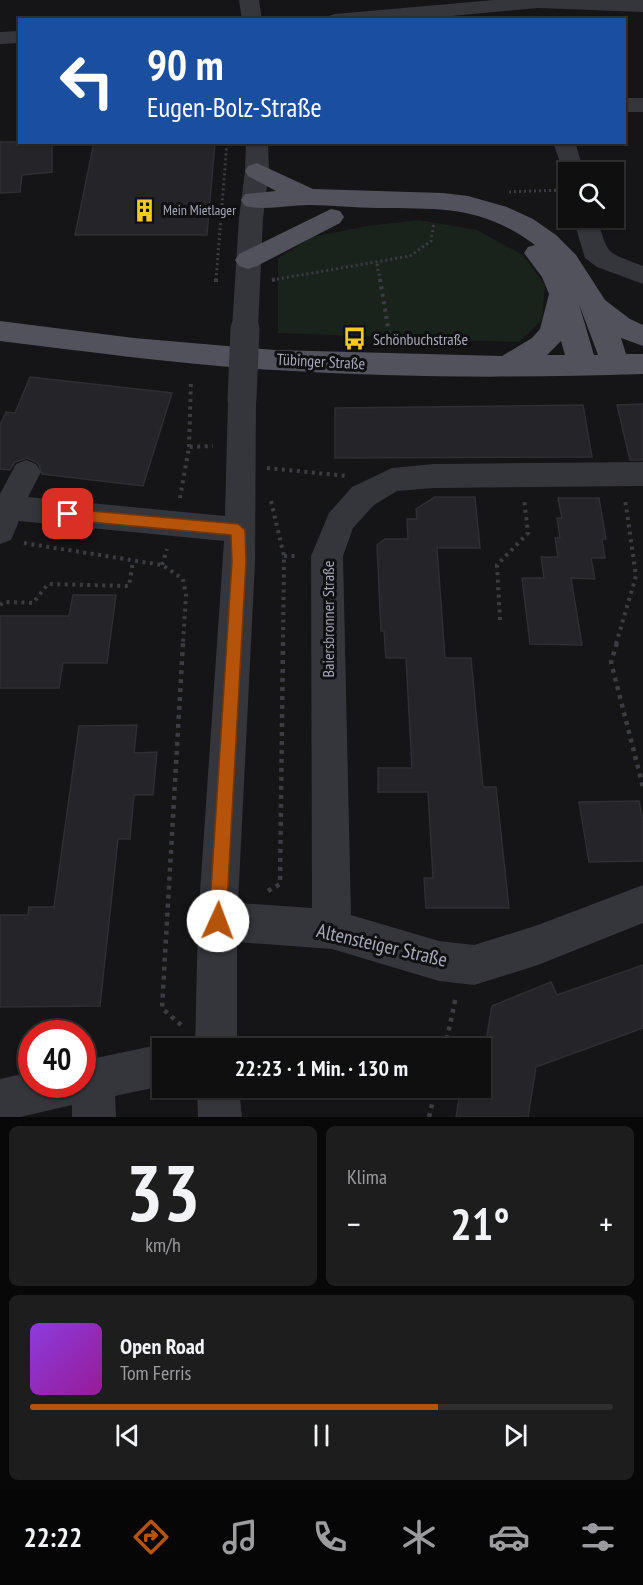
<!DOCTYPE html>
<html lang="de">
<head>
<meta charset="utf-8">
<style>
  :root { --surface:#100f10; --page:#1e1d1e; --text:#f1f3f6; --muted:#9c9c9f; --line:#302f30; --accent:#b45309 }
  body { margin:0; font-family:"PT Sans Narrow",sans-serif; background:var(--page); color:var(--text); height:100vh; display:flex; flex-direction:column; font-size:22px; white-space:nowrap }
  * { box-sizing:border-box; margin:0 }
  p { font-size:20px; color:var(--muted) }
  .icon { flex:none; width:33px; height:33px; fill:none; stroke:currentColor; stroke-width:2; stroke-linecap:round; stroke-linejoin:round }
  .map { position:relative; height:1117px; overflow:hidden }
  .panel { display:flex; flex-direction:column; gap:9px; padding:9px; background:#090809; flex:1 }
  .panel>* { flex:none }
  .hud { position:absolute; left:18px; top:18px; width:608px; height:126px; border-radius:0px; box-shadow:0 2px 4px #0004,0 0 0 2px var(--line); background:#1a4fa0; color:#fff; overflow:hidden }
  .tools { position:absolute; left:558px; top:162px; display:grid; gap:12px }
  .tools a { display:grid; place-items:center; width:66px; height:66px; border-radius:0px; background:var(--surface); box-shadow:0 2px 4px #0004,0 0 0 2px var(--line); font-size:30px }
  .speed { position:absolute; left:18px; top:1020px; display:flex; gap:12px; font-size:30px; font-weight:700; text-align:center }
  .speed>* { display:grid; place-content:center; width:78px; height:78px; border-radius:50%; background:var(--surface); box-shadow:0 2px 4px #0004,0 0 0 2px var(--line); line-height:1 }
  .speed .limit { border:9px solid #d22; background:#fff; color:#111 }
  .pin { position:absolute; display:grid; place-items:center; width:51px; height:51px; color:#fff; margin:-26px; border-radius:12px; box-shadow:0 3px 9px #0006 }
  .me { position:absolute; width:66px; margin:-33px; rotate:2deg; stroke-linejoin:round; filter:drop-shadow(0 0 4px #0008) }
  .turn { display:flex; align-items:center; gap:21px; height:126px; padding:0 30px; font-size:27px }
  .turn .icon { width:78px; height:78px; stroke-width:2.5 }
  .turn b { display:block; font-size:42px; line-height:51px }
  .big { font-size:45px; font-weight:700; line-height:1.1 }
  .panel .tile { flex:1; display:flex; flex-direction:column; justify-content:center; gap:9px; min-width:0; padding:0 21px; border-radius:9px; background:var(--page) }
  .panel .dial { align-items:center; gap:0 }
  .dial b { font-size:78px; line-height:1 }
  .song { display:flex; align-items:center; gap:18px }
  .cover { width:72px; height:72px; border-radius:9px; background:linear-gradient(135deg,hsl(270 70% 55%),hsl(300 70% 35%)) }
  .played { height:6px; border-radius:3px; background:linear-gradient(90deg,var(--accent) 70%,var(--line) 70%) }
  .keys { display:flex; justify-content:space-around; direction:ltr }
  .heat { display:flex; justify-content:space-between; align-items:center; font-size:33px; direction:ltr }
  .panel .tiles { flex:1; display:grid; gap:9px; grid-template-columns:1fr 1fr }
  .tile:last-child { grid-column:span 2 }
  .trip { position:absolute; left:152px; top:1038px; width:339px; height:60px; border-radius:0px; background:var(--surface); box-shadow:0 2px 4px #0004,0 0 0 2px var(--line); font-weight:700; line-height:60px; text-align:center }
  .tab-bar { display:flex; height:96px; justify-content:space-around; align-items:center; background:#060606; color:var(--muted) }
  .tab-bar .icon { width:42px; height:42px }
  .tab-bar .selected { color:var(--accent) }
  .tab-bar b { font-size:27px; color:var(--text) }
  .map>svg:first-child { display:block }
</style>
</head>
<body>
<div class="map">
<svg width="643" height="1117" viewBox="0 0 643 1117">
  <rect width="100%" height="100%" fill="#151416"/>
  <path fill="#1a221c" d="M419 220 477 230 523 255 545 285 542 320 519 342 278 333V258L312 237 367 226Z"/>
  <g fill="#252428" stroke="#2f2e33" stroke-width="1.5">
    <path d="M0 142H52V172L22 175 20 192 0 193Z"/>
    <path d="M94 142H215L207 235H75Z"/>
    <path d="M30 377 172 393 143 486 42 474 38 463 27 458 15 462 10 470 0 469V425L6 412 15 413Z"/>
    <path d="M643 404V460H630L617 405Z"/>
    <path d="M583 405 592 457 335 458V408Z"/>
    <path d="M435 497H475L480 548H437L445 658H471L483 787H496L509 908H426L424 878H433L428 792H378V768H412L406 658H386L384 631H381L377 545 385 539H408L407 519H417L416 509Z"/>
    <path d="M558 498H599L606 539H602L605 558H591L595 579 571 578 582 645 530 644 522 578H544L541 557H558L555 538H560L557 518H562Z"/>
    <path d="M73 595H116L107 663H63L59 688H0V616H69Z"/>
    <path d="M137 725 134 753 157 752 153 795H134L130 839H118L100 1006 0 1007V915H28L29 907H54L79 726Z"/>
    <path d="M639 801 643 821V861L589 862 579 802Z"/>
    <path d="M643 965V1028L536 1067 528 1117H456L461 1088H480V1075L492 1006 551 982 557 995Z"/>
  </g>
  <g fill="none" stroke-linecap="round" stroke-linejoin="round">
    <g stroke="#3b3d43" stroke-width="3" stroke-dasharray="2 3" stroke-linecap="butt">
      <path d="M509 192 562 190"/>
      <path d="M377 264 380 280"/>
      <path d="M216 280 227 142"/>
      <path d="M272 280 410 256 431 241 434 222"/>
    </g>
    <g stroke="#3b3d43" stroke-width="4" stroke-dasharray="3 4.5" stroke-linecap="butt">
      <path d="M380 279 390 340"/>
      <path d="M272 280 278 279"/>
      <path d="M216 282V279"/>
      <path d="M189 447 191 382"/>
      <path d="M267 468 346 476"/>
      <path d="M180 498 189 447 213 446"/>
      <path d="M271 501 284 556 283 644"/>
      <path d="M24 543 162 565 183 579 186 595 183 644"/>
      <path d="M284 556H298"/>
      <path d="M162 565 167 549"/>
      <path d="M0 605 4 602 33 603 48 584 129 586 133 562"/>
      <path d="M500 620 497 565 528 533 524 498"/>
      <path d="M616 644 636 576 625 499"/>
    </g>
    <g stroke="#3b3d43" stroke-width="4.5" stroke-dasharray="4 5" stroke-linecap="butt">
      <path d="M617 643 611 662 643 787"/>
      <path d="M268 891 280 884 283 643"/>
      <path d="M181 1025 162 1008 183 643"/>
      <path d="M445 1048 456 996"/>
      <path d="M429 1117 436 1088"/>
    </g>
    <g fill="#35363c" fill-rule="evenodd">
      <path d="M239 0H259L262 20H242Z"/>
      <path d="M494 0H643V12L538 8 408 20H325L328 16 335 14Z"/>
      <path d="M20 31V43L0 44V32Z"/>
      <rect x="624" y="98" width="19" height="14"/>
      <path d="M246 142H268L269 171 263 218 258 329 254 336 245 338 236 336 232 329 239 218 245 171Z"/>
      <path d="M553 142H575L584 172H568V178L565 177Z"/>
      <path d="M573 218H597C609 256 604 251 643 266V284L597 267 585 258Z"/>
      <path d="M242 388 252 392 256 399 255 563 238 903 312 908 311 556 329 513 352 487 392 468 434 464 643 462V486L434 488 397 491 374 505 353 528 343 556 351 915 439 941 474 945 538 925 643 885V923L538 965 474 985 439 981 332 949 237 942V1048H195L198 921 224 541 19 521 11 540 0 544V494L16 464 26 460 36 464 41 472 28 497 225 516 228 399 232 392Z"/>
      <path d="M162 1044 173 1048H162V1086L115 1096 116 1117H72V1105L20 1117H0V1079L32 1072V1084H82V1061Z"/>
      <path d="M197 1088H239L242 1117H198Z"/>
    </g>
    <g fill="#51525b" fill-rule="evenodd">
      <path d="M257 163 313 189 443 193 468 196 507 207 533 219 556 235 576 255 605 300 630 319 643 325V346L621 338 626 354H643V374C521 378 398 378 275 370 183 365 92 352 0 341V321L134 338 275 350 502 356 532 338 540 329 549 294 542 277 524 253 528 247 535 245C480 205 442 209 378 208 355 208 332 205 309 205 288 205 265 211 245 206L241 200 245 194 276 191 248 176 245 171 248 166ZM579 304 598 355H594ZM561 341 565 355H547Z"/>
      <path d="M331 209 340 211 344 217 340 223 257 266 248 269 239 266 235 260 239 254Z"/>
    </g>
    <path stroke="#35363c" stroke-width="29" d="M242 399 245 329"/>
  </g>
  <path fill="#b45309" stroke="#753606" stroke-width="1.5" d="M68 509 238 524 245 530 246 562 226 921 224 927 218 930 212 927 209 921 232 562 231 535 68 520 61 514Z"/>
  <defs>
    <symbol id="building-bare" viewBox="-9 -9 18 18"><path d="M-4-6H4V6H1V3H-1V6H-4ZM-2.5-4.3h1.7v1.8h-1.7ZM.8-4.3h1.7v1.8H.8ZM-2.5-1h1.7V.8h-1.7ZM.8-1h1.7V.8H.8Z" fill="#ffc724" stroke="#100f11" stroke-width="2.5" paint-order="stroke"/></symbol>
    <symbol id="bus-bare" viewBox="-9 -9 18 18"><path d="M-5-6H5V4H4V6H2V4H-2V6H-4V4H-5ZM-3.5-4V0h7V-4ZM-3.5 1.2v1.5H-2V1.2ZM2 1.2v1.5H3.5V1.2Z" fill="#ffc724" stroke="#100f11" stroke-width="2.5" paint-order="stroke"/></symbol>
  </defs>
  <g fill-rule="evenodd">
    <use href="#building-bare" x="128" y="194" width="33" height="33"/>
    <use href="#bus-bare" x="338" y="322" width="33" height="33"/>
  </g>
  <g text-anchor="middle" stroke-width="6" stroke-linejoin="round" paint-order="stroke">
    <g font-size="14" fill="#a5a9b8" stroke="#100f11" text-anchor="start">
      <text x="163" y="215">Mein Mietlager</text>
    </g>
    <g font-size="16" fill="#a5a9b8" stroke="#100f11" text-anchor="start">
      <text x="373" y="345">Schönbuchstraße</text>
    </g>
    <g font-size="16" fill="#a5a9b8" stroke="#100f11">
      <text transform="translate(321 361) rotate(3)" y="6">Tübinger Straße</text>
      <text transform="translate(328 619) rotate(-90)" y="6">Baiersbronner Straße</text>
    </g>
    <g font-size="20" fill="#a5a9b8" stroke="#100f11">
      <text transform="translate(382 945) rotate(13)" y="7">Altensteiger Straße</text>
    </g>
  </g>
</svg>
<div class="tools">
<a><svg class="icon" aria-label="search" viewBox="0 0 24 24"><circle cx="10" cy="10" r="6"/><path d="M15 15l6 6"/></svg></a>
</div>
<div class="speed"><div class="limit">40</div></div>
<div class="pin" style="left:68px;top:514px;background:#d93025"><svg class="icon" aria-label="arrive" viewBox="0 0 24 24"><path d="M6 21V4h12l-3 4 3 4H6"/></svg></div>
<svg class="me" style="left:218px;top:921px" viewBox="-20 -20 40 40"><circle r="19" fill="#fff"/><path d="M0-13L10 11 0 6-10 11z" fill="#b45309"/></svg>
<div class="trip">22:23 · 1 Min. · 130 m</div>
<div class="hud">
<div class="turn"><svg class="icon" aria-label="left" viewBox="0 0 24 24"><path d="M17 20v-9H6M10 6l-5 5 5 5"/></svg><div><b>90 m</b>Eugen-Bolz-Straße</div></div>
</div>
</div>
<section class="panel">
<div class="tiles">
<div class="tile dial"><b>33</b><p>km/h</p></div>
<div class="tile"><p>Klima</p>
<div class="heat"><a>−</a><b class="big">21°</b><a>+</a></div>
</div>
<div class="tile">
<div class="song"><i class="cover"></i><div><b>Open Road</b><p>Tom Ferris</p></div></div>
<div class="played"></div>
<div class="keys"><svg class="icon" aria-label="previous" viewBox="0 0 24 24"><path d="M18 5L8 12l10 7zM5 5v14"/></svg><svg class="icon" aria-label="pause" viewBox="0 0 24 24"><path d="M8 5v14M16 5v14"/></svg><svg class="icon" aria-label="next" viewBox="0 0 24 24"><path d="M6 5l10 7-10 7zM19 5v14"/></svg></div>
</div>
</div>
</section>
<nav class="tab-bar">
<b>22:22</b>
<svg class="icon selected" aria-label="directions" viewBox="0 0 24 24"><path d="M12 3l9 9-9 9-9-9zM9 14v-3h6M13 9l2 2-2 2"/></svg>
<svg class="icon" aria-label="music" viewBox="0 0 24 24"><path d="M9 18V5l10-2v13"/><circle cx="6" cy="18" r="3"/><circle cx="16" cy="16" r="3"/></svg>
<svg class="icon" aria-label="phone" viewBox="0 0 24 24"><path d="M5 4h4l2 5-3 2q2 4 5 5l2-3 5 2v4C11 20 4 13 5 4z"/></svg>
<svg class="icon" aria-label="climate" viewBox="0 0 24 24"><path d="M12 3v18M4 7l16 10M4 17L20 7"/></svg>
<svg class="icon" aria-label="car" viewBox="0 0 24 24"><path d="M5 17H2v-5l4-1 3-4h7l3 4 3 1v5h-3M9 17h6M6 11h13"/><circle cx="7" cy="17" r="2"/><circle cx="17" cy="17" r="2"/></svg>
<svg class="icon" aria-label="filters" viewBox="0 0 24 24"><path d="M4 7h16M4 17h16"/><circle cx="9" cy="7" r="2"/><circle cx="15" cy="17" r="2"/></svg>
</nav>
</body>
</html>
